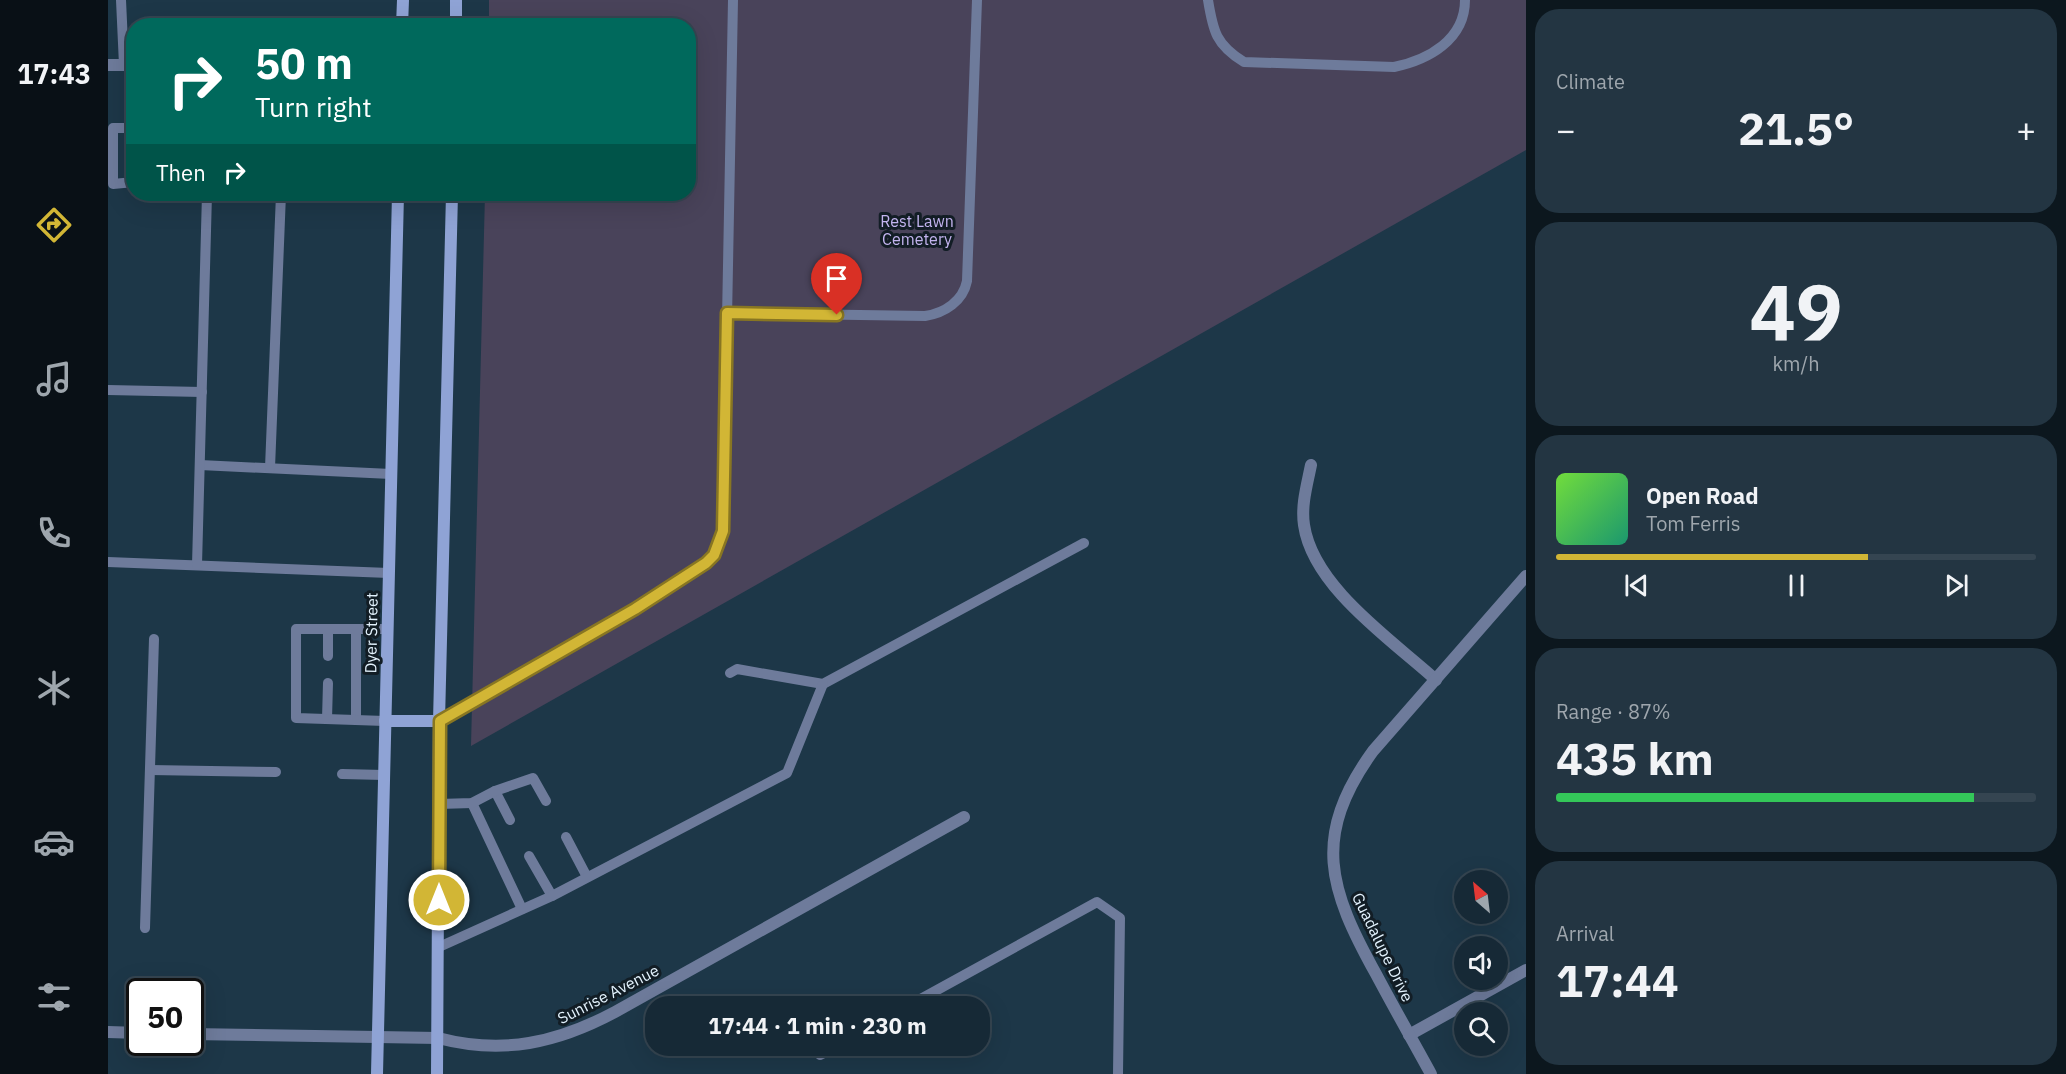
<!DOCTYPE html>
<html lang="en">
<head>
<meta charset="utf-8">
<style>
  :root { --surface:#162936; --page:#233542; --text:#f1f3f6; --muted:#9ea6ad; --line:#354551; --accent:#d2b635 }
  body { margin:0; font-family:"IBM Plex Sans",sans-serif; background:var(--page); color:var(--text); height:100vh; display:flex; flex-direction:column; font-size:22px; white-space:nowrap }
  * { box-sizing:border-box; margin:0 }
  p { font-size:20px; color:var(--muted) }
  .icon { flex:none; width:33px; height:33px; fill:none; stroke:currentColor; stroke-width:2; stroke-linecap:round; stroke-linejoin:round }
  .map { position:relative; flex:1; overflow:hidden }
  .sheet { display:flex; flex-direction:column; gap:9px; padding:9px; background:#0c171e; width:540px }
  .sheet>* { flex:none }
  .banner { position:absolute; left:18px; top:18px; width:570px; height:183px; border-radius:24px; box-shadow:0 6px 24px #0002,0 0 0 2px var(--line); background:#00695c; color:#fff; overflow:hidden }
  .needle { width:39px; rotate:332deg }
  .controls { position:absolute; left:1346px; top:870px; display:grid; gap:12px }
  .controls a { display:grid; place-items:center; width:54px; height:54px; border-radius:50%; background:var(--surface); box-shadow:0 6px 24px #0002,0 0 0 2px var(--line); font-size:30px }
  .speed { position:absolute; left:18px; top:978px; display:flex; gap:12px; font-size:30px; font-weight:700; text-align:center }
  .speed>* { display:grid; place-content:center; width:78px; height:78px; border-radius:50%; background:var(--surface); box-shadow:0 6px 24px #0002,0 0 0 2px var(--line); line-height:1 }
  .speed .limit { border:3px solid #111; border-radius:9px; background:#fff; color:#111 }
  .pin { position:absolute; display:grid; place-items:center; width:51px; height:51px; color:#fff; margin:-62px -26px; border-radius:50% 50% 50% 0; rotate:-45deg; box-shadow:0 0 6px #0007 }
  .pin .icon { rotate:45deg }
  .me { position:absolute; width:66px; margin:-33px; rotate:0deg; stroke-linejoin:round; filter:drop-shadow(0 0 4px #0008) }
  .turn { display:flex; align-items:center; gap:21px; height:126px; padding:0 30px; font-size:27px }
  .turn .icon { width:78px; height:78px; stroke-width:2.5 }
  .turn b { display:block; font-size:42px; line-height:51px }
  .then { display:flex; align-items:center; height:57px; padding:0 30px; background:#0003; gap:12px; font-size:22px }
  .big { font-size:45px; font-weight:700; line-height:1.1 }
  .sheet .widget { flex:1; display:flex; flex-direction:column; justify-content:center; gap:9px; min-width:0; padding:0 21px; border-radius:24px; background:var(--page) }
  .sheet .dial { align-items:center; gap:0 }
  .dial b { font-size:78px; line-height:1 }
  .song { display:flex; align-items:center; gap:18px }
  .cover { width:72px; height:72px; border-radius:9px; background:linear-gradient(135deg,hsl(100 70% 55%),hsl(160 70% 35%)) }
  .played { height:6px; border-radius:3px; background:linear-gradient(90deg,var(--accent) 65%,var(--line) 65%) }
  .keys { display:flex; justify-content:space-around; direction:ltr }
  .heat { display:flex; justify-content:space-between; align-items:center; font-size:33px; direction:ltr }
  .charge { height:9px; border-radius:4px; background:linear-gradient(90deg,#34c759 87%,var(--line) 0) }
  .trip { position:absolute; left:537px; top:996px; width:345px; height:60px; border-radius:24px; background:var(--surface); box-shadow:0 6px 24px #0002,0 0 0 2px var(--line); font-weight:700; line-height:60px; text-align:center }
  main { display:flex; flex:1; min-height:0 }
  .tabs { display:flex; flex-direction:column; width:108px; justify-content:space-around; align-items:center; background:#091016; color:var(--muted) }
  .tabs .icon { width:42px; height:42px }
  .tabs .current { color:var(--accent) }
  .tabs b { font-size:27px; color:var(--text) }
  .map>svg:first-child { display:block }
</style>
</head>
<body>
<main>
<nav class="tabs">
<b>17:43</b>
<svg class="icon current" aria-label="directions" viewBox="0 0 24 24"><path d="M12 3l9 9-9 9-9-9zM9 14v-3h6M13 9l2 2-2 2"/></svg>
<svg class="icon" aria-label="music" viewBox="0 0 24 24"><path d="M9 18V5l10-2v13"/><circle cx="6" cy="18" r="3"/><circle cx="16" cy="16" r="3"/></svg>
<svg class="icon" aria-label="phone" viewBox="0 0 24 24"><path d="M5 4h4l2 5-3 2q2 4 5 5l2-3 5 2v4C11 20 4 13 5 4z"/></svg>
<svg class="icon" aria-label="climate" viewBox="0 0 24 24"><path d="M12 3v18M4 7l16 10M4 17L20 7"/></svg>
<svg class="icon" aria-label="car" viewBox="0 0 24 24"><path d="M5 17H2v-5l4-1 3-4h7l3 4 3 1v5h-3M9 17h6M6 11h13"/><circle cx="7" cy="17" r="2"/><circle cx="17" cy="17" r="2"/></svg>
<svg class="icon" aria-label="filters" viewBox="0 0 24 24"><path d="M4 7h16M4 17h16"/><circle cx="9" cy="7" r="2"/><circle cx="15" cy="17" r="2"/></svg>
</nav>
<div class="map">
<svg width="1418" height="1074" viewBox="0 0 1418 1074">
  <rect width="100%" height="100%" fill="#1d3748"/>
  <path fill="#49435a" d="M381 0H1418V150L363 746 377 194H580V26L381 25Z"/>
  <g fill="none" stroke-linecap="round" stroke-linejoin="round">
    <g stroke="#6e7b9b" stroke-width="10">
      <path d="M13 0 16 65"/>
      <path d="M1100 0C1105 31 1108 45 1136 62L1286 67C1320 60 1357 40 1357 0"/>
      <path d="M26 128H5V184L26 182"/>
      <path d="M619 313 817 316C837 313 855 301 859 281L869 0"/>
      <path d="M0 390 94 392"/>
      <path d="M92 465 283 474"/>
      <path d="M162 468 173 194"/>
      <path d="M0 562 281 573"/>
      <path d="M89 565 99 194"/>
      <path d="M220 629V656"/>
      <path d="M248 629V720"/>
      <path d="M622 673 629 669 715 684 976 543"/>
      <path d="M219 719 220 683"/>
      <path d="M277 721 188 718V629H280"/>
      <path d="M331 721 527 609 598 563 606 555 615 531 625 0"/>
      <path d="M42 770 168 772"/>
      <path d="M234 774 276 775"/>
      <path d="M387 791 402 820"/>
      <path d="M364 803 414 909"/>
      <path d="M331 804 364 803 387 791 425 778 438 801"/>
      <path d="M458 837 479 877"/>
      <path d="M421 856 444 896"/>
      <path d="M37 928 46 639"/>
      <path d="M331 947 444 896 679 773 715 684"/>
      <path d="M800 1006 989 902 1012 918 1010 1074"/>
      <path d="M712 1055 730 1046"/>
    </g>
    <g stroke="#6e7b9b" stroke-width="12">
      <path d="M0 65H26"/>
      <path d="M1203 465C1199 485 1193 505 1196 525 1205 587 1284 640 1328 680"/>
      <path d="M0 1032 32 1033"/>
      <path d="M82 1034 330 1038C395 1055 449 1043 507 1012L856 817"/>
      <path d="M1301 1035 1418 970"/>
      <path d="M1323 1074C1305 1041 1286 1008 1268 974 1221 889 1203 837 1265 751L1418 576"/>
    </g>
    <g stroke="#8fa3d5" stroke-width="12">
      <path d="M294 26 295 0"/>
      <path d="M348 26V0"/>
      <path d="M277 721H331"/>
      <path d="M269 1074 290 194"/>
      <path d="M329 1074 331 721 344 194"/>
    </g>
  </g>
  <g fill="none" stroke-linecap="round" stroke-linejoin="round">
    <defs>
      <path id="route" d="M331 900 332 721 527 609 598 563 606 555 615 531 619 313 729 315"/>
    </defs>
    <use href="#route" stroke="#887622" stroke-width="15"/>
    <use href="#route" stroke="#d2b635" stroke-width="10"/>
  </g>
  <g text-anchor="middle" stroke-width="6" stroke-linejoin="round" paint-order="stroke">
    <g font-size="16" fill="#c3b4ef" stroke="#121d25">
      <text x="809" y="227">Rest Lawn<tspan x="809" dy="18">Cemetery</tspan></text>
    </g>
    <g font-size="16" fill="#e3f2fd" stroke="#121d25">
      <text transform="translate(263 633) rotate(-89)" y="6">Dyer Street</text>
      <text transform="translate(1275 947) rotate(64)" y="6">Guadalupe Drive</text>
      <text transform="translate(500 994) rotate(-27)" y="6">Sunrise Avenue</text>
    </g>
  </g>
</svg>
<div class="controls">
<a><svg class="needle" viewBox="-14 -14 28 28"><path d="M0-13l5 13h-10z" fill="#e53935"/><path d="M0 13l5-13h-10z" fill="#9ea6ad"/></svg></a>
<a><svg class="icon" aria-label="sound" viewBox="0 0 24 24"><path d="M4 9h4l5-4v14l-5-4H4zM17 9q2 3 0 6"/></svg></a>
<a><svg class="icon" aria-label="search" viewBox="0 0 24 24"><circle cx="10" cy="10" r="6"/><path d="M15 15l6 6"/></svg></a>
</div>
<div class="speed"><div class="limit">50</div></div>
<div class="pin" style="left:729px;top:315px;background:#d93025"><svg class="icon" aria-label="arrive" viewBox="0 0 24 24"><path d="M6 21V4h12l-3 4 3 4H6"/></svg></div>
<svg class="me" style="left:331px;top:900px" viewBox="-20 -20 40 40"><circle r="17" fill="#d2b635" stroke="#fff" stroke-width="3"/><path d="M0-11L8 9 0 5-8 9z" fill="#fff"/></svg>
<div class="trip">17:44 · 1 min · 230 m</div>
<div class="banner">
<div class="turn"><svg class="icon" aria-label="right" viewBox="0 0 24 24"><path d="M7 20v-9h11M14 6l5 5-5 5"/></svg><div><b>50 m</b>Turn right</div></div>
<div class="then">Then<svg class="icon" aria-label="right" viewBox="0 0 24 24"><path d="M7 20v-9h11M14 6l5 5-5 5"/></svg></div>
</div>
</div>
<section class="sheet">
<div class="widget"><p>Climate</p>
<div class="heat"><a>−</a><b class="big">21.5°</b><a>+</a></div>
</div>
<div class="widget dial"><b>49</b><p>km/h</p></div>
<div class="widget">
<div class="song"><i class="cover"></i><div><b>Open Road</b><p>Tom Ferris</p></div></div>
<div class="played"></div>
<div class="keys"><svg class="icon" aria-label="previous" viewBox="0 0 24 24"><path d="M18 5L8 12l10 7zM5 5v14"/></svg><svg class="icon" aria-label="pause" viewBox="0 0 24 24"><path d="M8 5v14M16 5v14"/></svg><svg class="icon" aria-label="next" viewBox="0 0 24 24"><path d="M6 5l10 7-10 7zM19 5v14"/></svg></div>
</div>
<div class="widget"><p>Range · 87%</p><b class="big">435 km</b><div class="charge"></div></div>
<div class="widget"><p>Arrival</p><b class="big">17:44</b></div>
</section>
</main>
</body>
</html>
